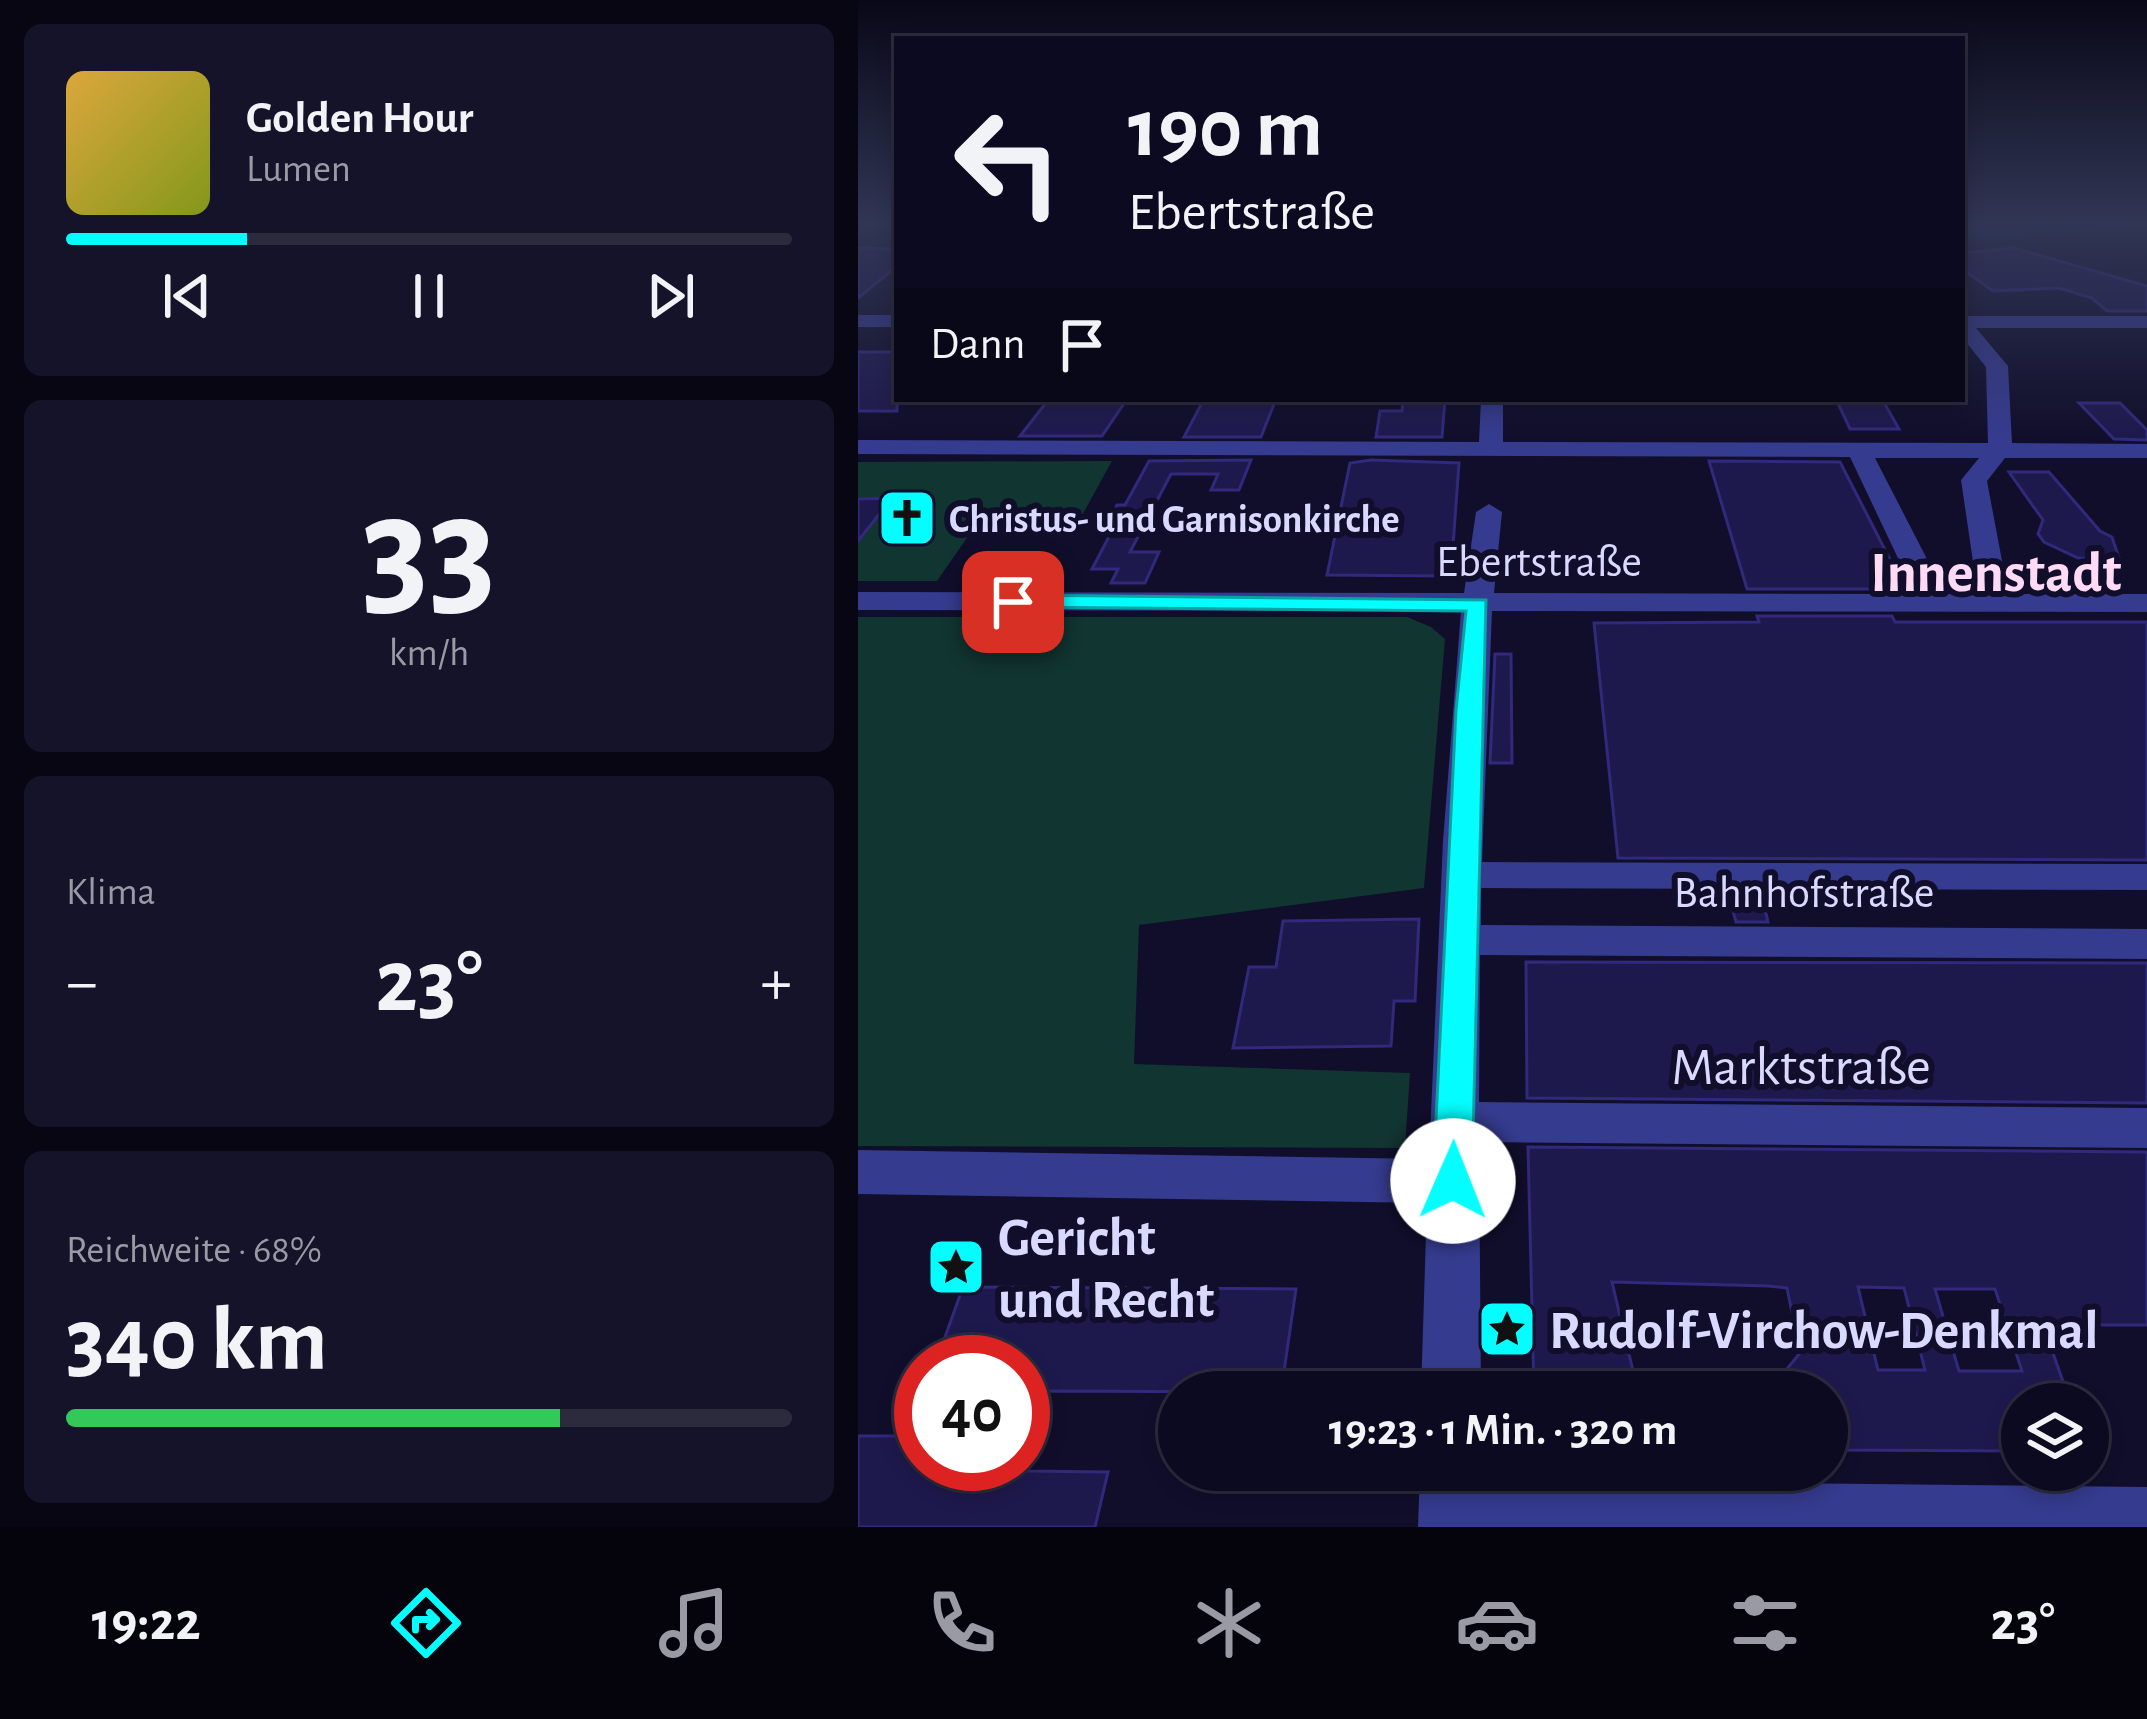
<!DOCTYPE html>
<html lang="de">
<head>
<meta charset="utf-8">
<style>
  :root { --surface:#0c0a20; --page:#151329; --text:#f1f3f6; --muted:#9a9aa5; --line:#2c2b3e; --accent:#04feff }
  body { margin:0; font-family:"Alegreya Sans",sans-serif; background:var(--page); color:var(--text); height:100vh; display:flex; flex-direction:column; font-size:45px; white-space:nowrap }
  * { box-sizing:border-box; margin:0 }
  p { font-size:39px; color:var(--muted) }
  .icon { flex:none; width:66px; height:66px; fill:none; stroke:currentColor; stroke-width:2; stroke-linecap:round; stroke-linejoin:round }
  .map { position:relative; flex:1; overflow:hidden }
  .sheet { display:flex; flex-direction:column; gap:24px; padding:24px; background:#070612; width:858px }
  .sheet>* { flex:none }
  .top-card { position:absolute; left:36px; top:36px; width:1071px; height:366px; border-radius:0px; box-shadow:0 6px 18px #0003,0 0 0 3px var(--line); background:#0c0a20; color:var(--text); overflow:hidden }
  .controls { position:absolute; left:1143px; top:1383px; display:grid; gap:24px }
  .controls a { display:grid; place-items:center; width:108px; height:108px; border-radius:50%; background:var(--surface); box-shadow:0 6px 18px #0003,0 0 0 3px var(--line); font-size:60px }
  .speed { position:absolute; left:36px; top:1335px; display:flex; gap:24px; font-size:60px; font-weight:700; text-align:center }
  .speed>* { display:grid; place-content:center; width:156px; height:156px; border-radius:50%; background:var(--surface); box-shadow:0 6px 18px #0003,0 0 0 3px var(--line); line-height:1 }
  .speed .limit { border:18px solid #d22; background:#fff; color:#111 }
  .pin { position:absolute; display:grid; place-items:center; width:102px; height:102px; color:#fff; margin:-51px; border-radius:24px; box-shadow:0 6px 18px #0006 }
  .me { position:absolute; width:132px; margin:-66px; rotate:1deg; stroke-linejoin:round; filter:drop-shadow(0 0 9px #0008) }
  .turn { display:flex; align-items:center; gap:42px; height:252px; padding:0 36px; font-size:54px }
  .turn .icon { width:156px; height:156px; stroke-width:2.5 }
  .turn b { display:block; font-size:84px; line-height:102px }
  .then { display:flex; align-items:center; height:114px; padding:0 36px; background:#0003; gap:24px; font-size:45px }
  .big { font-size:90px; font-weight:700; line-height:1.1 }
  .sheet .card { flex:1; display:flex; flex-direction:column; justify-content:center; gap:18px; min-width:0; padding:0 42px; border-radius:18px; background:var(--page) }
  .sheet .dial { align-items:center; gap:0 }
  .dial b { font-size:156px; line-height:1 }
  .song { display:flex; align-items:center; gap:36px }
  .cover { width:144px; height:144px; border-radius:18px; background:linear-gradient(135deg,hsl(40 70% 55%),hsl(70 70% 35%)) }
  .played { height:12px; border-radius:6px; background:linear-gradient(90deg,var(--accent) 25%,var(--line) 25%) }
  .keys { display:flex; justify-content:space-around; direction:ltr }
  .heat { display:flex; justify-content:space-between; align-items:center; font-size:66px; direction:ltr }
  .charge { height:18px; border-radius:9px; background:linear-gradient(90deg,#34c759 68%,var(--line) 0) }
  .trip { position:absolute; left:300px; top:1371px; width:690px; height:120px; border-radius:60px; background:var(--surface); box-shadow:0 6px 18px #0003,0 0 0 3px var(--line); font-weight:700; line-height:120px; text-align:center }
  .tab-bar { display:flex; height:192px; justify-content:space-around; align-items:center; background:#05040d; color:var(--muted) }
  .tab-bar .icon { width:84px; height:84px }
  .tab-bar .current { color:var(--accent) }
  .tab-bar b { font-size:54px; color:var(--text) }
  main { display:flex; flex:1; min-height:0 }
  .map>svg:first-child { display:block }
</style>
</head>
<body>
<main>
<section class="sheet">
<div class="card">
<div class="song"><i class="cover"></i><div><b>Golden Hour</b><p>Lumen</p></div></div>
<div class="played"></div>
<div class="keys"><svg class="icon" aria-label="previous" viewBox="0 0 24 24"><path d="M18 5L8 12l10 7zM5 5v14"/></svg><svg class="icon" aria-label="pause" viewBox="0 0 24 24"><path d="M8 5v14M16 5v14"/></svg><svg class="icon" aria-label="next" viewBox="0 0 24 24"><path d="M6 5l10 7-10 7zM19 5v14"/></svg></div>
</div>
<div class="card dial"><b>33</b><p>km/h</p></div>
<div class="card"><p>Klima</p>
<div class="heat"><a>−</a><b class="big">23°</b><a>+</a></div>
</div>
<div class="card"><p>Reichweite · 68%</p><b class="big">340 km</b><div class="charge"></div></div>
</section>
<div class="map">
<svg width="1289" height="1527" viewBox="0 0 1289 1527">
  <rect width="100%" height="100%" fill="#100e2b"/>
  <g fill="#113531">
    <path d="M254 461 222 519H122L79 581H0V462Z"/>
    <path d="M0 617H549L573 627 587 639 566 888 281 925 276 1064 552 1073 547 1148 0 1146Z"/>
  </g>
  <path fill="#06264c" d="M1104 224H1289V226L1104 242Z"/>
  <g fill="#1e194d" stroke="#31297b" stroke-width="3" fill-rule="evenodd">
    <path d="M0 248 39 249V266L0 298Z"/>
    <path d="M1156 248 1289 286V311H1249L1234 298 1201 288 1135 291 1104 269V253Z"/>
    <rect x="0" y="352" width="39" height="59"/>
    <path d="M191 399H269L244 436H162Z"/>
    <path d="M346 399H418L403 437H326Z"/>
    <path d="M545 399H587L584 437H518L522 411H544Z"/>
    <path d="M978 399H1024L1041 429H992Z"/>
    <path d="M1221 403H1262L1289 430V440L1256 439Z"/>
    <path d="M393 460 381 490H353L360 474H313L272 552H301L287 583H253L260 569H234L256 527H246L259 505H267L291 461Z"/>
    <path d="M513 460 601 463 595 546H588L587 576 469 575 492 463Z"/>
    <path d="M851 461 982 462 1042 579 1016 580 1021 589H889Z"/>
    <path d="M1151 472H1191L1242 531 1254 537 1262 561 1220 558 1186 542 1180 534 1185 520Z"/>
    <path d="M34 498 0 541V499Z"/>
    <path d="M899 616H1034L1037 622H1289V860L760 858 736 623 901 622Z"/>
    <path d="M637 654H653L654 763H632Z"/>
    <path d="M870 893H903L910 922H878Z"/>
    <path d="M561 919 557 1001H536L533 1046 375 1048 391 967H418L425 921Z"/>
    <path d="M668 962 1289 963V1103L669 1098Z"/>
    <path d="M670 1147 1289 1152V1325H1185L1213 1404H1164V1451L969 1450V1392H910L942 1353 929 1288 911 1286 754 1282 780 1392H676ZM1000 1287 1046 1288 1067 1370H1020ZM1077 1289H1137L1164 1371H1101Z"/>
    <path d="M105 1287 438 1289 423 1392 189 1391 172 1452 165 1451V1362H78Z"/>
    <path d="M0 1436H63V1464H168L166 1471 250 1472 237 1527H0Z"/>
  </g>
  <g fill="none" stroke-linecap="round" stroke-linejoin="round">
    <g fill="#353b8e" fill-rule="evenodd">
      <rect x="0" y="315" width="39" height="12"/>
      <path d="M1104 316H1289V328H1118L1150 366 1154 443 1289 444V458H1147L1129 481 1148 582 1155 594H1289V612L634 611 624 862 1289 864V890L623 888V925L1289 929V959L622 955 621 1102 1289 1108V1148L621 1142 623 1392H563L569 1203 0 1194V1150L571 1159 585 841 603 611 0 610V592L606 593 618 512 631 504 644 512 636 593 1057 594 992 457 0 454V440L621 442 623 399H645V442L1130 443 1128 367 1104 337ZM1017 458H1121L1103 480 1118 582 1125 594H1087Z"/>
      <path d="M562 1470H624V1480L1289 1487V1527H560Z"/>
    </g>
  </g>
  <linearGradient id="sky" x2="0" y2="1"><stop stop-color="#090818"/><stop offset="0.51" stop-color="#313655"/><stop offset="1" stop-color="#313655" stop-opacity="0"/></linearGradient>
  <rect width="1289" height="438" fill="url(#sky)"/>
  <path fill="#04feff" stroke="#03a5a6" stroke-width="3" d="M155 595 628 600 614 1181 609 1193 595 1197 581 1193 575 1181 598 710 608 611 147 607 144 602Z"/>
  <defs>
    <symbol id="church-square" viewBox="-11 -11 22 22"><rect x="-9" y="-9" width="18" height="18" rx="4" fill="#04feff" stroke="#100e2b"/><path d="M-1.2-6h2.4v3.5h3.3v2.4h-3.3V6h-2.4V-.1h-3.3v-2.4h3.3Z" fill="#111"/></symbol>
    <symbol id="sight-square" viewBox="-11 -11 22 22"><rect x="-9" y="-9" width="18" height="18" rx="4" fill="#04feff" stroke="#100e2b"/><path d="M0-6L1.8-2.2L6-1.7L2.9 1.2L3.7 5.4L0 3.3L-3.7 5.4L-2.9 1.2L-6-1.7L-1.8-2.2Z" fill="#111"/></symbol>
  </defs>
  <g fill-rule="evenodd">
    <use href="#church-square" x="16" y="485" width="66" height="66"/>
    <use href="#sight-square" x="65" y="1234" width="66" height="66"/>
    <use href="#sight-square" x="616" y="1296" width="66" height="66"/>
  </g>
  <g text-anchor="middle" stroke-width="12" stroke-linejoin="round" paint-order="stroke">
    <g font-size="39" font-weight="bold" fill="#d9d8ff" stroke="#100e2b" text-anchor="start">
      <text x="91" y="532">Christus- und Garnisonkirche</text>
    </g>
    <g font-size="45" fill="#d9d8ff" stroke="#100e2b">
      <text x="681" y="576">Ebertstraße</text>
      <text x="946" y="907">Bahnhofstraße</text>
    </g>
    <g font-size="54" fill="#d9d8ff" stroke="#100e2b">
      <text x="943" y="1084">Marktstraße</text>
    </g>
    <g font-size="54" font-weight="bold" fill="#d9d8ff" stroke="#100e2b" text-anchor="start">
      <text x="140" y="1255">Gericht<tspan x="140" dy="62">und Recht</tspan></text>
      <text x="691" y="1348">Rudolf-Virchow-Denkmal</text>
    </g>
    <g font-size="57" font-weight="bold" fill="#ffdaf5" stroke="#100e2b">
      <text x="1138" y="591">Innenstadt</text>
    </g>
  </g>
</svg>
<div class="controls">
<a><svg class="icon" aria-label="layers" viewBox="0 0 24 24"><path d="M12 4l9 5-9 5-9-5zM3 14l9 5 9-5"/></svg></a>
</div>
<div class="speed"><div class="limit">40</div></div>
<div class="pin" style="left:155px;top:602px;background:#d93025"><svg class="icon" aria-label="arrive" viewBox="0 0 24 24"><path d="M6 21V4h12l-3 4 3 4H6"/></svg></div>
<svg class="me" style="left:595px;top:1181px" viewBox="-20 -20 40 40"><circle r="19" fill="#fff"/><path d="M0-13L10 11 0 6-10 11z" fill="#04feff"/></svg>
<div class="trip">19:23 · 1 Min. · 320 m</div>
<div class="top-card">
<div class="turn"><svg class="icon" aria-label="left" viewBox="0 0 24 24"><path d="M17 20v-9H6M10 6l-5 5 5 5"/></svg><div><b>190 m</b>Ebertstraße</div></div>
<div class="then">Dann<svg class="icon" aria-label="arrive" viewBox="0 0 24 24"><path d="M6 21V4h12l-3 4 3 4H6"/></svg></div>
</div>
</div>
</main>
<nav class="tab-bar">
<b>19:22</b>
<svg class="icon current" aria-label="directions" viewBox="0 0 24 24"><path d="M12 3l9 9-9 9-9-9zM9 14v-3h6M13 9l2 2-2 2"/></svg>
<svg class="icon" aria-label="music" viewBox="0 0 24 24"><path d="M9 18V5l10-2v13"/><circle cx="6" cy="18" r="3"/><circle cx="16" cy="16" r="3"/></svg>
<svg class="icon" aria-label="phone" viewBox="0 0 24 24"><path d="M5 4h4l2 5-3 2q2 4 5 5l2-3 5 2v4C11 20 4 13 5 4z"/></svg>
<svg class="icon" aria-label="climate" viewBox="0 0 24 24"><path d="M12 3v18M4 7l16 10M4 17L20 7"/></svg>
<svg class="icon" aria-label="car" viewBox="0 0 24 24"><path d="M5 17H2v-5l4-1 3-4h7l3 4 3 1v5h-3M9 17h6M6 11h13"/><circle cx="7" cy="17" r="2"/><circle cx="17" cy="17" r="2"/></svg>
<svg class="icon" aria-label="filters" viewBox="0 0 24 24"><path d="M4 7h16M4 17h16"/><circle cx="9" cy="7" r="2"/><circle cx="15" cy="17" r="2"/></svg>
<b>23°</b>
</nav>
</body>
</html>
